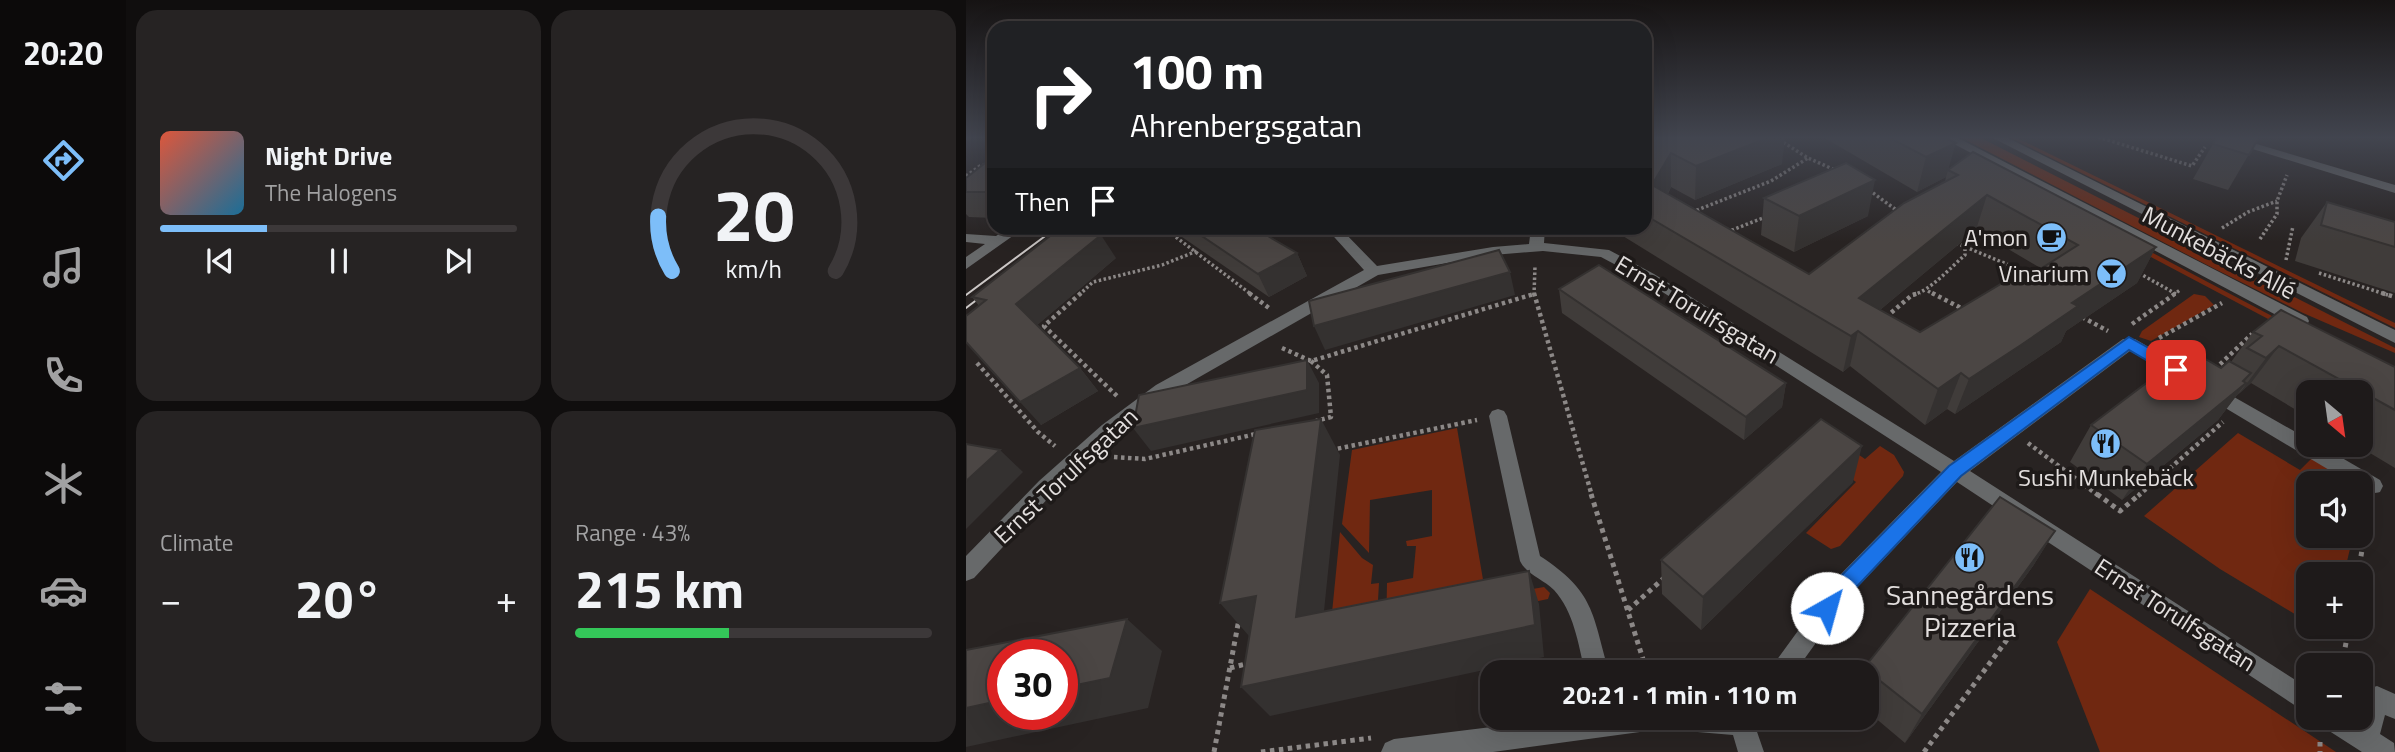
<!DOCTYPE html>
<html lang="en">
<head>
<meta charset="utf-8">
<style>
  :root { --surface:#1e1a1a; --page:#262323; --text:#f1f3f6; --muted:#a1a1a2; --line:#3c3839; --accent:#7dbef9 }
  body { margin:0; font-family:"Titillium Web",sans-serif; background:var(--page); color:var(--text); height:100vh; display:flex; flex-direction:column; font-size:26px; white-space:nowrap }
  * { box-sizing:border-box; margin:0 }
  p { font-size:23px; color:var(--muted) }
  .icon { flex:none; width:38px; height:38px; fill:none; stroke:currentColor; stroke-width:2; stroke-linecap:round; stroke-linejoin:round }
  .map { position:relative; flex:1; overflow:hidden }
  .panel { display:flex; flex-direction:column; gap:10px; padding:10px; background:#100e0e; width:840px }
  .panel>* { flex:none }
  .banner { position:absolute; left:21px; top:21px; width:665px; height:214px; border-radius:21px; box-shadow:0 7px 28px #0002,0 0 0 2px var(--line); background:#202124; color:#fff; overflow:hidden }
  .needle { width:46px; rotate:151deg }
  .buttons { position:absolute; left:1330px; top:380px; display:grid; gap:14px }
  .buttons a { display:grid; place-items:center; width:77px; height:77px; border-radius:14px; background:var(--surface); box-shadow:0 7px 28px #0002,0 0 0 2px var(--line); font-size:35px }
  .speed { position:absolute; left:21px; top:639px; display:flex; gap:14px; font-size:35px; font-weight:700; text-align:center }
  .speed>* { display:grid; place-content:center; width:91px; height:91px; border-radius:50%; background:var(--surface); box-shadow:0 7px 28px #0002,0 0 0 2px var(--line); line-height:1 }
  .speed .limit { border:10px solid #d22; background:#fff; color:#111 }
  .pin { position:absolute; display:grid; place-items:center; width:60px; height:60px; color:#fff; margin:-30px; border-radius:14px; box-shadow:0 4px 10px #0006 }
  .me { position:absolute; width:77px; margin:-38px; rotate:38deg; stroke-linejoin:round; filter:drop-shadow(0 0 5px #0008) }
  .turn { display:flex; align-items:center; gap:24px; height:147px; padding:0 28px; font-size:32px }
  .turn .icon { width:91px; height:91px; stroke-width:2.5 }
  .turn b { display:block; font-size:49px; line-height:60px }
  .then { display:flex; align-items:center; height:66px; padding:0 28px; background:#0003; gap:14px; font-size:26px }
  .big { font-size:52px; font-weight:700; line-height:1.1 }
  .panel .widget { flex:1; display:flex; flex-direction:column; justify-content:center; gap:10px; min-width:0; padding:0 24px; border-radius:21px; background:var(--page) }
  .panel .dial { align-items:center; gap:0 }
  .dial svg { height:182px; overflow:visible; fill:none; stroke:var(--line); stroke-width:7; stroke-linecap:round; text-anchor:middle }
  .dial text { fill:var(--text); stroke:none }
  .song { display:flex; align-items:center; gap:21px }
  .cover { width:84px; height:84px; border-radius:10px; background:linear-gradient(135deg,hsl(10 70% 55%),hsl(200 70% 35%)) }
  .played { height:7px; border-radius:4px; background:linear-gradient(90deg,var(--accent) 30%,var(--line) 30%) }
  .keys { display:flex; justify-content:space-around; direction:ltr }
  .heat { display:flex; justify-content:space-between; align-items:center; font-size:38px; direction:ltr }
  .charge { height:10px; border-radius:5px; background:linear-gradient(90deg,#34c759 43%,var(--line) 0) }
  .panel .tiles { flex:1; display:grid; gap:10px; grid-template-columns:repeat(2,1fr) }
  .trip { position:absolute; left:514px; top:660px; width:399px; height:70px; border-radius:21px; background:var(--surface); box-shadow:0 7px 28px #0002,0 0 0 2px var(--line); font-weight:700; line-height:70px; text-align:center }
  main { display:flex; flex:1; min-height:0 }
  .dock { display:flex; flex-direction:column; width:126px; justify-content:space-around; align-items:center; background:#0c0a0a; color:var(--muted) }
  .dock .icon { width:49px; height:49px }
  .dock .selected { color:var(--accent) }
  .dock b { font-size:32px; color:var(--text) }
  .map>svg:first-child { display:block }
</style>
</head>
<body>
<main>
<nav class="dock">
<b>20:20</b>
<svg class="icon selected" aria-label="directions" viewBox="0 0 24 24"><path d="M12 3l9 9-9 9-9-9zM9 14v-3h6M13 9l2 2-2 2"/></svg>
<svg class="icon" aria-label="music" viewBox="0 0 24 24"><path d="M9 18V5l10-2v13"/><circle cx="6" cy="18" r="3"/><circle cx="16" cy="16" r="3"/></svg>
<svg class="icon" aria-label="phone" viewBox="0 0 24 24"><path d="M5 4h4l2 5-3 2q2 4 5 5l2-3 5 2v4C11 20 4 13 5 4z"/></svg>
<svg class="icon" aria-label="climate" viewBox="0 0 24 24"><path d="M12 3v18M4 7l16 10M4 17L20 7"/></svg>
<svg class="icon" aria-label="car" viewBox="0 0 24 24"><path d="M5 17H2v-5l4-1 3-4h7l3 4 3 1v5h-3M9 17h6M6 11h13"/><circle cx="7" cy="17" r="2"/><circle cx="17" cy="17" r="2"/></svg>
<svg class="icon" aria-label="filters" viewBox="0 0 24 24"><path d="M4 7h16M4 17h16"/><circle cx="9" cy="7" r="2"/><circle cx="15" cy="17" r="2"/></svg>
</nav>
<section class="panel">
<div class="tiles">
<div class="widget">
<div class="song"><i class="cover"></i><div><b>Night Drive</b><p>The Halogens</p></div></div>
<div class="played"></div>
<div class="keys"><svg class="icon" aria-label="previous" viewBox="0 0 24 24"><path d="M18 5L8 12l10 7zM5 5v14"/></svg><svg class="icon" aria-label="pause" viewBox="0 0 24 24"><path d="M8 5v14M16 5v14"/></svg><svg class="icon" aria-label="next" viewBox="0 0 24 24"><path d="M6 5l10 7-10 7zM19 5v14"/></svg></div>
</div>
<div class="widget dial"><svg viewBox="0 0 100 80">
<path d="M14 69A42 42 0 1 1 86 69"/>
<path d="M14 69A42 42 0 0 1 8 45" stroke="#7dbef9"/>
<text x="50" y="56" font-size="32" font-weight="700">20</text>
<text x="50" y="72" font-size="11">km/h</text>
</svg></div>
<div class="widget"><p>Climate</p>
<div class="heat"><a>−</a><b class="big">20°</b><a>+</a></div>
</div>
<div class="widget"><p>Range · 43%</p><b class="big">215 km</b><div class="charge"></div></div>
</div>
</section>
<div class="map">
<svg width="1429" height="752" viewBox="0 0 1429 752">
  <rect width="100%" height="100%" fill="#282322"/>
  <g fill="#702811">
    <path d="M994 137H1013L1429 348V353L1337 313 1247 268Z"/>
    <path d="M1043 137H1049L1429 323V328Z"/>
    <path d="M1185 252 1429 381V386L1183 256Z"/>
    <path d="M1228 294 1239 296 1248 305 1185 341 1173 337 1176 331Z"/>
    <path d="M491 428 520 597 578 587 584 593 582 599 420 632 421 583 447 578 450 546H441L440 541 466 536V490L404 500 403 553 376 524 386 450Z"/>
    <path d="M1272 433 1334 470 1346 458 1388 483H1342V536H1387L1378 574H1342V622L1254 569 1178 516Z"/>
    <path d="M862 434 899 459 914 446 928 455 938 472 937 476 874 546 865 549 840 533 890 482 846 450Z"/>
    <path d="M374 532 396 558 407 565 405 584 413 583 410 635 363 643Z"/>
    <path d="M1124 589 1370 752H1134L1091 642Z"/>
  </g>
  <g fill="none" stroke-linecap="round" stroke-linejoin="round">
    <g stroke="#8c8887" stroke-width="3.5" stroke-dasharray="2.5 2.5" stroke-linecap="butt">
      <path d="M809 137 842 158 869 170"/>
      <path d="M1132 137 1226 166 1239 147"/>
      <path d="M0 176 14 166 28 163"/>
      <path d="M903 190 933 212"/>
      <path d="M726 212 805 181 842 158"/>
      <path d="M198 228 286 295"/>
      <path d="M1256 228 1282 212 1311 201"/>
      <path d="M761 232 802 216"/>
      <path d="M1294 239 1311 214V201L1321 175"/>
      <path d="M990 243 1050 268 1058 274"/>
      <path d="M1320 260 1327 226"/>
      <path d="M1173 273 1210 294"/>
      <path d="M1353 273 1422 295"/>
      <path d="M962 291 969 295"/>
      <path d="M113 295 127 282 196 265 231 251"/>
      <path d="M568 295 569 266"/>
      <path d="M947 295C965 290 984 268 999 255V248"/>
      <path d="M1207 295 1214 290"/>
    </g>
    <g stroke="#8c8887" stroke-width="4.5" stroke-dasharray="3.5 3.5" stroke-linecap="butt">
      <path d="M115 293 78 326 151 396"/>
      <path d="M283 293 303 308"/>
      <path d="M568 293 626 496"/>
      <path d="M966 293 995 308"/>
      <path d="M1416 293 1429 297"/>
      <path d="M920 317 946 295 954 293"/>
      <path d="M1116 317 1142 331"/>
      <path d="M1166 324 1210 293"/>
      <path d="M1193 338 1256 303"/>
      <path d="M316 348 345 361 568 294"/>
      <path d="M345 361 361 375 365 417 350 421"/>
      <path d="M11 363 72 432 89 446"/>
      <path d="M1249 369 1286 334"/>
      <path d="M1062 443 1133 496"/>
      <path d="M365 450 511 420"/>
      <path d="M148 457 179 459 290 434"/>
      <path d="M1172 496 1257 422"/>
    </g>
    <g stroke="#8c8887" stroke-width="5" stroke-dasharray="4.5 4.5" stroke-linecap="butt">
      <path d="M625 494 681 672"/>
      <path d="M1131 494 1154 511 1174 494"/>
      <path d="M1392 574 1403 508"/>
      <path d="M662 610 698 578"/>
      <path d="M1376 665 1383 626"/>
      <path d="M264 668 283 663"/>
      <path d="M1354 742V752"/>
      <path d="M248 752 273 619"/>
      <path d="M295 752 405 738"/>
      <path d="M958 752 1046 633"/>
    </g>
    <g fill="#67696a" fill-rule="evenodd">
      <path d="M975 137H990L1341 317 1343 321 1341 325H1329Z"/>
      <path d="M1025 137H1040L1429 330V343Z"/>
      <path d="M1248 137H1267L1429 185V193Z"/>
      <path d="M42 228H58L0 269V257L19 244 0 242V234L30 236Z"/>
      <path d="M360 228H374L411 266 527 247 563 244 565 228H579L578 243 643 250 688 274 988 461 1157 339H1169L1229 374 1232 378 1229 382H1217L1164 351 1004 471 1342 688V714L991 482 885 594 829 672H802L869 580 975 472 678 280 635 257 577 251 527 255 412 275 202 395 150 435 87 493 8 578 0 581V556L73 481 136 425 190 385 398 270Z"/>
      <path d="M1247 385 1342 439V444H1352L1414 480 1417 486 1414 492C1406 494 1402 493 1395 489V483H1385L1241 397 1238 392 1241 387Z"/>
      <path d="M532 409 538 411 541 416 574 556C629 592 626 613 643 672H619C612 643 608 612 588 590 577 579 561 575 554 561L523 416 526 411Z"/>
      <path d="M1411 686 1429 694V719L1419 715 1414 734 1428 743 1429 752H1396L1357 727 1354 718H1388L1393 720 1402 689Z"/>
      <path d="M598 718H792L789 726 798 752H772L767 735 696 729 527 752H415L419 743 428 739Z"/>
    </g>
    <g stroke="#ccc8c7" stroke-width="2">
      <path d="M86 243 106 228"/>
      <path d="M0 295 90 228"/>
      <path d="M0 308 25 289"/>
    </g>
  </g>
  <g fill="#403c3a" fill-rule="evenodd">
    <path d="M679 137 816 164 729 200 705 187 702 194 843 274 979 182 980 177 951 192 857 137H978L983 169 1190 247 1171 283 1100 331 1095 342 989 414 981 409 959 425 884 366 877 372 644 228H679ZM1010 230 1076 269 954 332 914 310Z"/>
    <path d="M1293 137 1262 190 1227 179 1247 144Z"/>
    <path d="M28 156V218L3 217 0 214V178Z"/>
    <path d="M798 198 902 216 828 252 795 235Z"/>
    <path d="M1361 202 1429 247V293L1329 261 1335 238Z"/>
    <path d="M203 228H288L331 253 341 276 303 297Z"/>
    <path d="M506 228H531L519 235Z"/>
    <path d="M150 258 71 325 114 368 132 391 75 425 13 306 6 297Z"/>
    <path d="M593 289 820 383 816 407 778 440 596 313Z"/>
    <path d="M1287 332 1429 367V468L1389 444H1395V392H1342V417L1285 383 1271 395 1252 420 1156 500 1104 462 1125 425 1255 368 1265 362Z"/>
    <path d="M887 482 735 630 696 594 695 560Z"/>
    <path d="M1089 531 1067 566 939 743 901 711V672H896L898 668Z"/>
  </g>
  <g fill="#343130">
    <path d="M0 137H7L0 142Z"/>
    <path d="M804 137H819L816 164 729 200 730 166Z"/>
    <path d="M990 143 980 177 951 192 960 157Z"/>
    <path d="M705 153V187L687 220 686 185Z"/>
    <path d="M909 180 902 216 828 252 833 216Z"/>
    <path d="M1021 195 1010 230 885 334 893 298Z"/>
    <path d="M517 228H531L519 235Z"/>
    <path d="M135 235 150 258 69 327 50 304Z"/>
    <path d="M1190 247 1171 283 1100 331 1095 342 989 414 1003 379 1106 303Z"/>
    <path d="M331 253 341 276 303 297 292 274Z"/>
    <path d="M544 272 549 295 359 350 348 326Z"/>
    <path d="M892 331 884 366 877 372 885 336Z"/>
    <path d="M1313 346 1285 383 1272 395 1300 358Z"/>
    <path d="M341 360 353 383V413L185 451 167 428Z"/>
    <path d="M114 368 132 391 75 425 54 402Z"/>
    <path d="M995 373 981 409 959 425 972 389Z"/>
    <path d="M1285 373 1272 390 1280 383 1252 420 1156 500 1181 464Z"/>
    <path d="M820 383 816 407 778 440 780 417Z"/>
    <path d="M355 419 374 455 354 650 330 617Z"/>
    <path d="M896 446 887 482 735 630 737 597Z"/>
    <path d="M34 450 57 472 0 529V481Z"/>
    <path d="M1089 531 1067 566 939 743 956 714Z"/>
    <path d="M563 571 573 604 578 657 304 716 275 687Z"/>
    <path d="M290 596 316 629 283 636 254 603Z"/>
    <path d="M161 619 196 651 182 708 0 747V708L37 700V714H96V688Z"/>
  </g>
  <g fill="#4b4644" stroke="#343130" stroke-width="2" fill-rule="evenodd">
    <path d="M679 137H804L730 166 705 153 686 185 843 274 938 203 992 175 982 170 1007 152 1190 247 1106 303 1112 306 1055 345 1003 379 995 373 972 389 892 331 885 336 679 215ZM1021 195 1112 245 1068 273 1060 269 954 332 893 298Z"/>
    <path d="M922 137H978L990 143 960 157Z"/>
    <path d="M1251 137H1293L1283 155 1247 144Z"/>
    <path d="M28 156V192H0V178Z"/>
    <path d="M880 163 909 180 833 216 798 198Z"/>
    <path d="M1361 202 1429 222V247L1355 225Z"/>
    <path d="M224 228H288L331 253 292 274Z"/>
    <path d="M93 229 135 235 50 304 114 368 54 402 0 342V316L20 300 6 297Z"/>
    <path d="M533 250 544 272 348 326 343 301Z"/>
    <path d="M633 265 820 383 780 417 593 289Z"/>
    <path d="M1315 310 1429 367V410L1313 346 1300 358 1281 348 1296 336 1287 332Z"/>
    <path d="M1224 350 1255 368 1263 361 1285 373 1277 381 1280 383 1181 464 1125 425Z"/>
    <path d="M341 360V390L167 428 173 395Z"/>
    <path d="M355 419 330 617 563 571 569 625 275 687 290 596 254 603 289 430Z"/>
    <path d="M855 419 896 446 737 597 695 560Z"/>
    <path d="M0 444 34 450 0 481Z"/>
    <path d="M1034 497 1089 531 956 714 898 668Z"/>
    <path d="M161 619 144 678 96 688V654H37V700L0 708V650Z"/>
  </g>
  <linearGradient id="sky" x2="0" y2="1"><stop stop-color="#161313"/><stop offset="0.57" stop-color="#42454f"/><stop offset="1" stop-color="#42454f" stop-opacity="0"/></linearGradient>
  <rect width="1429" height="242" fill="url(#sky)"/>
  <path fill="#1a73e8" stroke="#114b97" stroke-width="2" d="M1163 337 1215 366 1218 370 1215 374H1204L1163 350 995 476 884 594 869 615 861 618 854 615 851 608 870 581 983 466Z"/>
  <defs>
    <symbol id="cafe-disc" viewBox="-11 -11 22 22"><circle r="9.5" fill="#7dbef9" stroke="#1e1a19"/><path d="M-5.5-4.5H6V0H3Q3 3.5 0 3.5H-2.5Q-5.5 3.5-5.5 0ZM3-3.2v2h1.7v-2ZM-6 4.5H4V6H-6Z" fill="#111"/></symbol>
    <symbol id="bar-disc" viewBox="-11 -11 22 22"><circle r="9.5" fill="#7dbef9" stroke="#1e1a19"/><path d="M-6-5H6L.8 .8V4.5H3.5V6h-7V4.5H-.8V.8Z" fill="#111"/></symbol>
    <symbol id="restaurant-disc" viewBox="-11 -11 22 22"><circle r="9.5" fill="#7dbef9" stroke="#1e1a19"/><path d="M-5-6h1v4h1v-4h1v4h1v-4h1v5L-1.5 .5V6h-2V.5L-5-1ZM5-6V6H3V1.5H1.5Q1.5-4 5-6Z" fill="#111"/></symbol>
  </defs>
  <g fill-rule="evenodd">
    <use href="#cafe-disc" x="1068" y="220" width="35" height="35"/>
    <use href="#bar-disc" x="1128" y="256" width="35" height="35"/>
    <use href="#restaurant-disc" x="1122" y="426" width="35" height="35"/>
    <use href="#restaurant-disc" x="986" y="540" width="35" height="35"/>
  </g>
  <g text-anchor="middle" stroke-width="7" stroke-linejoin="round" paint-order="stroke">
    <g font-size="24" fill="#e3dfde" stroke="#1e1a19" text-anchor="end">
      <text x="1062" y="246">A'mon</text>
      <text x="1123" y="282">Vinarium</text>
      <text x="1140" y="486" text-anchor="middle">Sushi Munkebäck</text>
    </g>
    <g font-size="24" fill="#e3dfde" stroke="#1e1a19">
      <text transform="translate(1253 253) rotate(28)" y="8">Munkebäcks Allé</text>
      <text transform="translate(731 310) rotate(31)" y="8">Ernst Torulfsgatan</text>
      <text transform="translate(100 476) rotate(-43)" y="8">Ernst Torulfsgatan</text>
      <text transform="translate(1209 615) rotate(33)" y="8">Ernst Torulfsgatan</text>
    </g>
    <g font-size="28" fill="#e3dfde" stroke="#1e1a19">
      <text x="1004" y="605">Sannegårdens<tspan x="1004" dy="32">Pizzeria</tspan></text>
    </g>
  </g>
</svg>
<div class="buttons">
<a><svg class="needle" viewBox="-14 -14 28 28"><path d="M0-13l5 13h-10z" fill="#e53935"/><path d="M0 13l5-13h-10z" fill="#a1a1a2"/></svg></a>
<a><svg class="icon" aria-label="sound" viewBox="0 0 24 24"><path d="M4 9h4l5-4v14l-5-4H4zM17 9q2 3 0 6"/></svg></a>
<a>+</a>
<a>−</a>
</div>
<div class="speed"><div class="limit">30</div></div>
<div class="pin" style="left:1210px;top:370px;background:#d93025"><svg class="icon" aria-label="arrive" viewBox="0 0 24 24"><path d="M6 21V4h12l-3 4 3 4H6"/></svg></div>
<svg class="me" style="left:861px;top:608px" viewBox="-20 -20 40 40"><circle r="19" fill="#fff"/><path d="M0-13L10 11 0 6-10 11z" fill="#1a73e8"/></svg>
<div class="trip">20:21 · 1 min · 110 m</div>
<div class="banner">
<div class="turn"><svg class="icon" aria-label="right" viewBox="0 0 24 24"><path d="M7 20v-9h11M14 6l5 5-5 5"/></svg><div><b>100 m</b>Ahrenbergsgatan</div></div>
<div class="then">Then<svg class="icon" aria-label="arrive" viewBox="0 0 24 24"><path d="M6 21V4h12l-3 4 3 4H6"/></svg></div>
</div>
</div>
</main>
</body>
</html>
